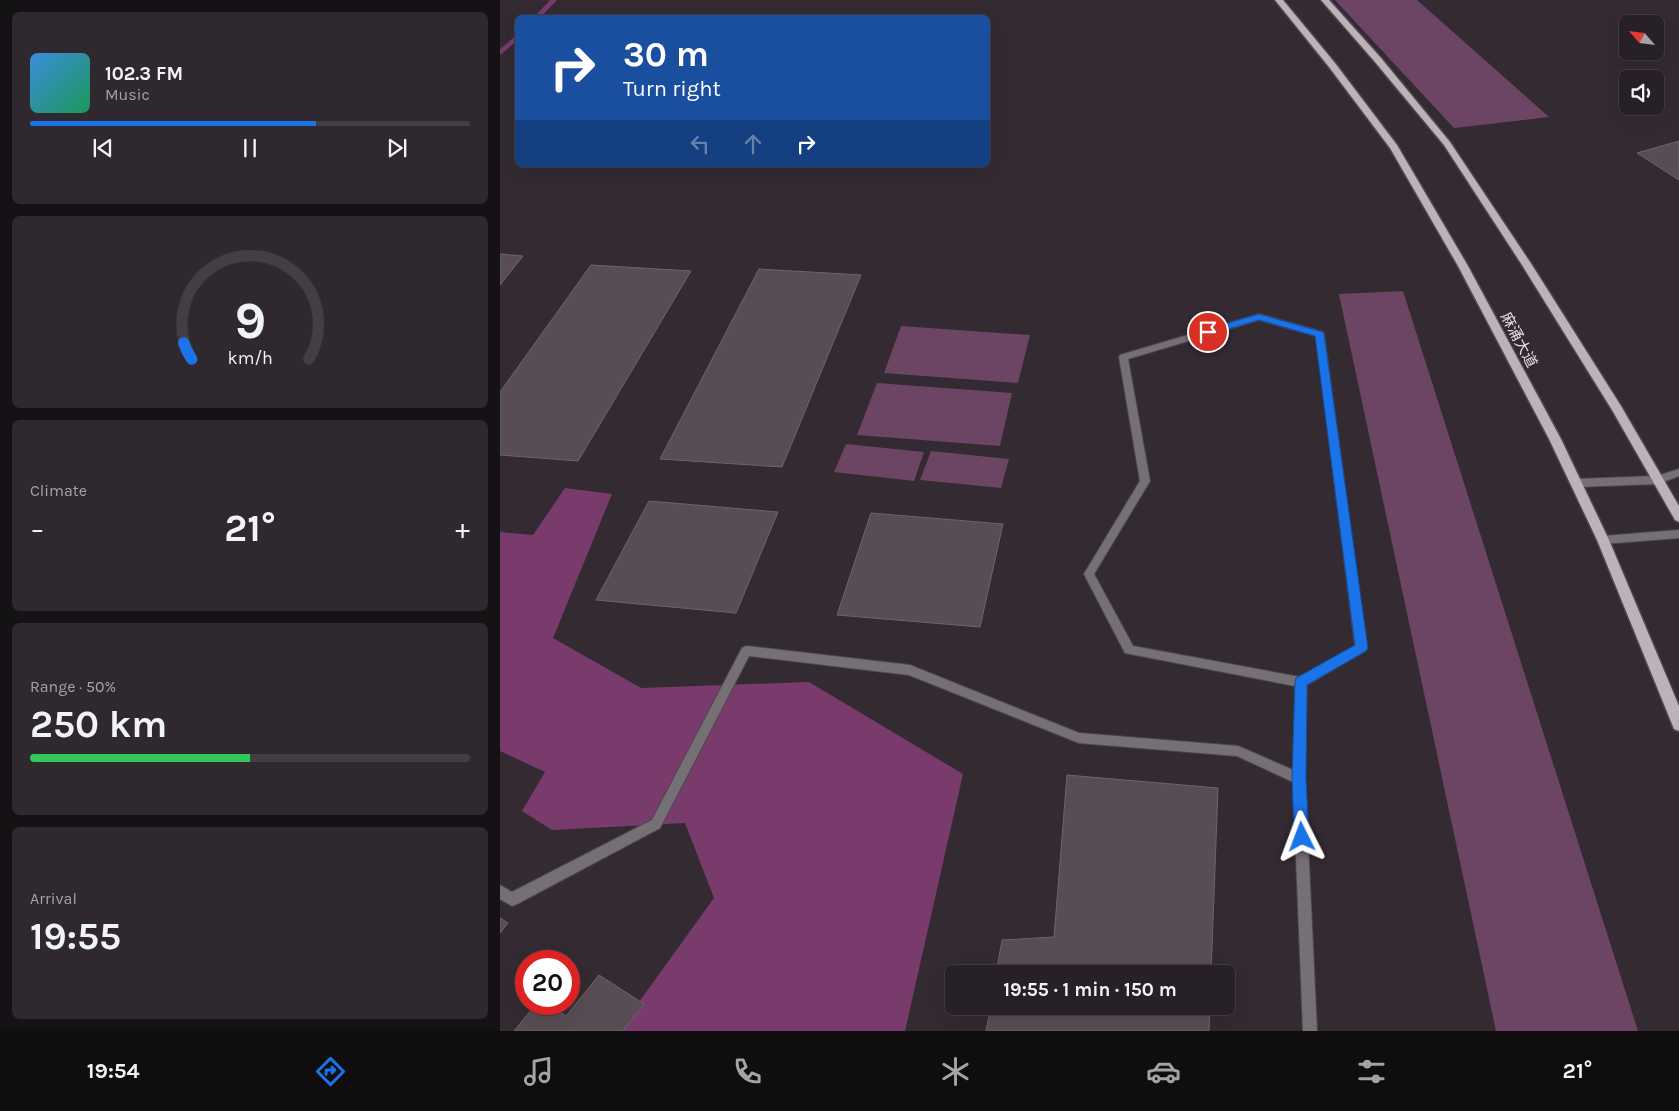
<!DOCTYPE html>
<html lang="en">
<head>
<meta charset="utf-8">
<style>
  :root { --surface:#272026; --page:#2f282e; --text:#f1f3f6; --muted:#a4a3a7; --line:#433e43; --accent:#1a73e8 }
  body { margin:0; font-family:Karla,"Noto Sans SC",sans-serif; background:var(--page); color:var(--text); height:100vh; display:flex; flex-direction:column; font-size:19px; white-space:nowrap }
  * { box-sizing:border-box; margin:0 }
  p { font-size:16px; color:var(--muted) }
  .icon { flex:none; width:28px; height:28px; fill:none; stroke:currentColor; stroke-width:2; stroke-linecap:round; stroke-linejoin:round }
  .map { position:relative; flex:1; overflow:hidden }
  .details { display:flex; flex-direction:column; gap:12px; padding:12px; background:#151215; width:500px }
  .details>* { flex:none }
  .hud { position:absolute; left:15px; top:15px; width:475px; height:152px; border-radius:8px; box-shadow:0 5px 20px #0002,0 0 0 1px var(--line); background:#1a4fa0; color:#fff; overflow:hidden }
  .needle { width:32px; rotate:298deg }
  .tools { position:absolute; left:1119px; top:15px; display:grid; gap:10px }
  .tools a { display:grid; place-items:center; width:45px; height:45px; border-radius:8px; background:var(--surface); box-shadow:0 5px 20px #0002,0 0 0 1px var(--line); font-size:25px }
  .speed { position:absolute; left:15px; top:950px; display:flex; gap:10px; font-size:25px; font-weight:700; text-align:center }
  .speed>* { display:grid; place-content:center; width:65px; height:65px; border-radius:50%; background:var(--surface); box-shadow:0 5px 20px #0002,0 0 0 1px var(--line); line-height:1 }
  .speed .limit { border:8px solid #d22; background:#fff; color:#111 }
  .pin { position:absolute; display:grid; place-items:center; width:42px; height:42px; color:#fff; margin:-21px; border:2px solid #fff; border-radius:50%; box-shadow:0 1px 5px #0007 }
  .me { position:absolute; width:55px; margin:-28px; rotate:357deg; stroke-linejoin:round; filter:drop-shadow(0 0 4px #0008) }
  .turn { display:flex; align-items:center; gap:18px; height:105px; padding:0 25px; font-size:22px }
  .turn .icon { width:65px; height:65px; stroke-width:2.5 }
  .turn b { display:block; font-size:35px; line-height:42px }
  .lanes { display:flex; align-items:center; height:48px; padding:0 25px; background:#0003; justify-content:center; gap:25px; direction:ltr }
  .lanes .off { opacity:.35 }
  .big { font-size:38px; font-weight:700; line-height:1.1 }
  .details .widget { flex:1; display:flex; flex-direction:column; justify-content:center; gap:8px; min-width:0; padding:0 18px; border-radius:8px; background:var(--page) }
  .details .dial { align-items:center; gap:0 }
  .dial svg { height:130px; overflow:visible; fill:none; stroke:var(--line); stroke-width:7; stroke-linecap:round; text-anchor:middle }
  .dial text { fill:var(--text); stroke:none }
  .song { display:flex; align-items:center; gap:15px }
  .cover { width:60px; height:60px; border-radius:8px; background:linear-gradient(135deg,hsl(210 70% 55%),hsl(150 70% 35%)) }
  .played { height:5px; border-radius:2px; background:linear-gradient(90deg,var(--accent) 65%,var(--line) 65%) }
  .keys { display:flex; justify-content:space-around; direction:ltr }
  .heat { display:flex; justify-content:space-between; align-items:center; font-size:28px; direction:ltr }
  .charge { height:8px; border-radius:4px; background:linear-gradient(90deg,#34c759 50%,var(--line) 0) }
  .trip { position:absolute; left:445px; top:965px; width:290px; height:50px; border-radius:8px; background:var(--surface); box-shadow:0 5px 20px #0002,0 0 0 1px var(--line); font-weight:700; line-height:50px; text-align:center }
  .tab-bar { display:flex; height:80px; justify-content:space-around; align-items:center; background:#100d0f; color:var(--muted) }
  .tab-bar .icon { width:35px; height:35px }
  .tab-bar .on { color:var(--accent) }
  .tab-bar b { font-size:22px; color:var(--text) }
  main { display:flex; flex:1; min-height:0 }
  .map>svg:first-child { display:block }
</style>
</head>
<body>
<main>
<section class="details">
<div class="widget">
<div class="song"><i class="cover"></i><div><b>102.3 FM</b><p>Music</p></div></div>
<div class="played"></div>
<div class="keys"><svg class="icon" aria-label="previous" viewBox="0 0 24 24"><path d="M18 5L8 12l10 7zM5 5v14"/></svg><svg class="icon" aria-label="pause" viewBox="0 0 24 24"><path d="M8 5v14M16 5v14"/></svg><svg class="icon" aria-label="next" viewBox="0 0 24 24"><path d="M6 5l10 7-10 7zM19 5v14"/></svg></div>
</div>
<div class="widget dial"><svg viewBox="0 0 100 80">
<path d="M14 69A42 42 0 1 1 86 69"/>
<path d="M14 69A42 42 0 0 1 9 59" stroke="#1a73e8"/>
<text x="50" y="56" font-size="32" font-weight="700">9</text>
<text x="50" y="72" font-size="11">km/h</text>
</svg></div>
<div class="widget"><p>Climate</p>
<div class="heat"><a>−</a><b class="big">21°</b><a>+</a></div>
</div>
<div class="widget"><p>Range · 50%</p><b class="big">250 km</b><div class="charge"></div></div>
<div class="widget"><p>Arrival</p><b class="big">19:55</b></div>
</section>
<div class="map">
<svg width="1179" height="1031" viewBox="0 0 1179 1031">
  <rect width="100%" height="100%" fill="#342b32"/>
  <g fill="#6c4464">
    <path d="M835 0H917L1049 117 954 128Z"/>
    <path d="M903 291 1138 1031H996L839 294Z"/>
    <path d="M401 326 530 335 518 383 384 373Z"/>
    <path d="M377 383 512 393 500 446 357 435Z"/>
    <path d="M346 444 424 452 414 481 334 472Z"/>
    <path d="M431 451 509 459 501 488 420 480Z"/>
  </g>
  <path fill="#793a6c" d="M65 488 112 494 53 638 141 688 309 682 463 774 405 1031H118L214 898 185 823 52 830 22 811 45 772 0 751V532L33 535Z"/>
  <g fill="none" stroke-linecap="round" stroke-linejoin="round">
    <g fill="#793a6c" fill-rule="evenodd">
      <path d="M50 0H57L40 18H33Z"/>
      <path d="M18 34V40L0 55V49Z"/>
    </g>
  </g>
  <g fill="#584d55" stroke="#6f646c">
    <path d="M1179 141V180L1137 153Z"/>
    <path d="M0 254 23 256 0 285Z"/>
    <path d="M91 265 191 271 78 461 0 455V392Z"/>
    <path d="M259 269 361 275 282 467 160 459Z"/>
    <path d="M149 501 278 512 236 613 96 600Z"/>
    <path d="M371 513 503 524 480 627 337 615Z"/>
    <path d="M567 775 718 788 711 974H496L502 940 554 937Z"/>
    <path d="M0 918 8 923 0 933Z"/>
    <path d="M99 975 144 1004 123 1031H14L36 1004H48L66 1016Z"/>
    <path d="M491 1006H710L709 1031H486Z"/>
  </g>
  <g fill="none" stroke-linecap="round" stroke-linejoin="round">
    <defs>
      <path id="service" d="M759 314 823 332 824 334 867 648 865 651 807 685 805 779 817 1031H803L793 782 737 756 579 743 409 675 249 656 160 828 17 904 12 906 0 899V885L12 892 152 820 242 648 246 646 410 665 579 733 738 746 793 770 795 686 625 653 584 574 640 481 619 357 620 355ZM759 320 816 336 855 646 800 677 633 646 594 574 650 481 628 359Z"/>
      <g id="tertiary">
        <path d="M1179 469V476L1158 484 1076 487 1071 483 1076 479 1157 476Z"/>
        <path d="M1179 530V538L1103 544 1099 543 1098 540 1099 537 1103 536Z"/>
      </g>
      <g id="primary">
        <path d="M775 0H783L835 63 897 145 968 266 1061 439 1109 540 1179 706V731L1174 729 1172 724 1097 540 1049 439 958 266 890 148 829 67Z"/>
        <path d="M821 0H829L881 58 950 142 1032 265 1121 406 1179 506V522L1175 520 1112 410 1022 265 944 145 875 62Z"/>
      </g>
    </defs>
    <use href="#service" stroke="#50484e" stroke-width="2"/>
    <use href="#tertiary" stroke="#50484e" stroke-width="2"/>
    <use href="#primary" stroke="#50484e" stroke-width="3"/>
    <use href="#service" fill="#757074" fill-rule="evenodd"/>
    <use href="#tertiary" fill="#757074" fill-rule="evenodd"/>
    <use href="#primary" fill="#bcb2b9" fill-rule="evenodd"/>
  </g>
  <path fill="#1a73e8" stroke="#114b97" d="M759 314 823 332 824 334 868 648 866 651 807 685 806 779 809 837 807 842 802 844 796 842 794 837 792 779 795 682 796 678 855 645 815 336 759 320 708 335 703 332 704 330Z"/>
  <g text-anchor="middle" stroke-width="5" stroke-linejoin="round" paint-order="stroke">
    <g font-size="15" fill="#e5dfe3" stroke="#342b32">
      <text transform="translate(1019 340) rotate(62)" y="5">麻涌大道</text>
    </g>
  </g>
</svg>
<div class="tools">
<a><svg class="needle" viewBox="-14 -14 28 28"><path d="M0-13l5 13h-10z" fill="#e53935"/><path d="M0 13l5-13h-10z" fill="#a4a3a7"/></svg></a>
<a><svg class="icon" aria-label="sound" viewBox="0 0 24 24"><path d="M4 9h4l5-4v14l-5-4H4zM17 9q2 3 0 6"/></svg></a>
</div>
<div class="speed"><div class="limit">20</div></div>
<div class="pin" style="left:708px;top:332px;background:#d93025"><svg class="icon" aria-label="arrive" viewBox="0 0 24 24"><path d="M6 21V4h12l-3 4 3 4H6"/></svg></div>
<svg class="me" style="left:802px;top:837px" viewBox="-20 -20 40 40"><path d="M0-17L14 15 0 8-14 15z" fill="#1a73e8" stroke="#fff" stroke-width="4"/></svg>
<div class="trip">19:55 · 1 min · 150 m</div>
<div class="hud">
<div class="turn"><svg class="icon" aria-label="right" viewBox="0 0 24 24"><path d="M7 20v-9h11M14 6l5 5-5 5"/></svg><div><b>30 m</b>Turn right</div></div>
<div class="lanes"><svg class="icon off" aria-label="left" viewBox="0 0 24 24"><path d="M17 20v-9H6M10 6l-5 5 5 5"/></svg><svg class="icon off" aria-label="ahead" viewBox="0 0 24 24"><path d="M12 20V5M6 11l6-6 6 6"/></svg><svg class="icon" aria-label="right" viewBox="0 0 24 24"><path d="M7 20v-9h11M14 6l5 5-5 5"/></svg></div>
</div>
</div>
</main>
<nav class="tab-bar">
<b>19:54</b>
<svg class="icon on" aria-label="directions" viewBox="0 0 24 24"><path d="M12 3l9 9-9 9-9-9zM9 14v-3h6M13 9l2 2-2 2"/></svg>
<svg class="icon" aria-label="music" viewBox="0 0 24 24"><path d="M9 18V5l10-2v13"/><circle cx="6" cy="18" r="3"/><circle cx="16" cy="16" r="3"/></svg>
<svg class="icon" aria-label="phone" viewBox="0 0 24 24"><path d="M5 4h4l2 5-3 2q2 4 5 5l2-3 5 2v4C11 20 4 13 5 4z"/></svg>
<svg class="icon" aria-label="climate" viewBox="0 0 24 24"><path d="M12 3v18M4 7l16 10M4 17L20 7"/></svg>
<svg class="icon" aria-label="car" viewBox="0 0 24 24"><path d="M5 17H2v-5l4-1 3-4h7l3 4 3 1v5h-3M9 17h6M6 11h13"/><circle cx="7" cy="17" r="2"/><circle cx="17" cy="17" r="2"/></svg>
<svg class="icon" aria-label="filters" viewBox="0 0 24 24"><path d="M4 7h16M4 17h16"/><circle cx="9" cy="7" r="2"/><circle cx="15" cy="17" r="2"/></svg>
<b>21°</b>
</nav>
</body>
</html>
